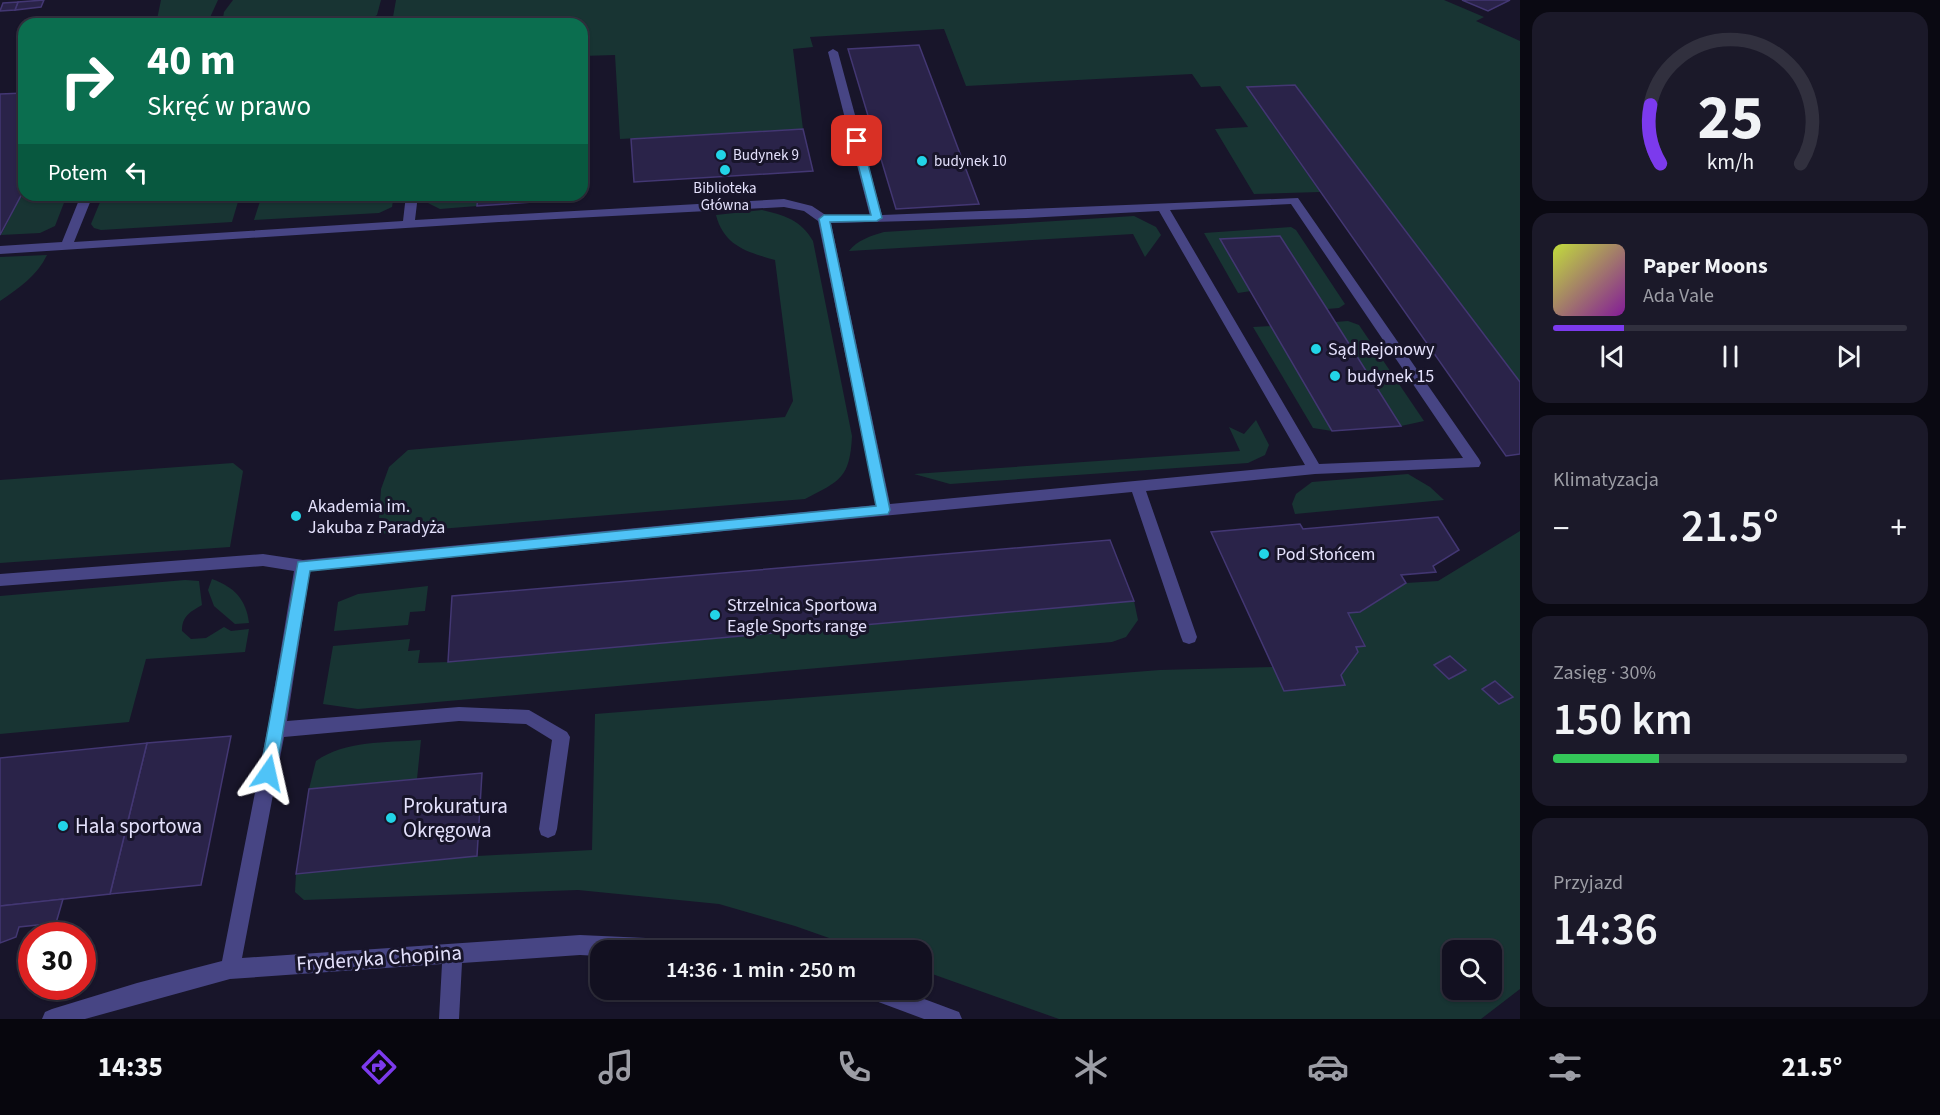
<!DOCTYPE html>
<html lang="pl">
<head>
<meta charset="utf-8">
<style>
  :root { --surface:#121020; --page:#1b1929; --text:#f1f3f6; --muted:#9c9da5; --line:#31303e; --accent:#7c3aed }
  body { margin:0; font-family:"Source Sans 3",sans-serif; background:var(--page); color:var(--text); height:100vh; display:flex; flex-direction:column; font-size:22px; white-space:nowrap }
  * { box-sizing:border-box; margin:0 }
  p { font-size:20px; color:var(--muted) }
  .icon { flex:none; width:33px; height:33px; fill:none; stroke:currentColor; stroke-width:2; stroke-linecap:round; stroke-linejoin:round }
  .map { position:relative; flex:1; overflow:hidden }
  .side { display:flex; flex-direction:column; gap:12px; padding:12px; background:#0a0912; width:420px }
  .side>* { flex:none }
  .hud { position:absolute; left:18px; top:18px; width:570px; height:183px; border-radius:18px; box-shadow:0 2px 4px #0004,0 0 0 2px var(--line); background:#0b6e4f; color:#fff; overflow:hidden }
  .fabs { position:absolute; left:1442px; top:940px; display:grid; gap:12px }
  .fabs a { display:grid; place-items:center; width:60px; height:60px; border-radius:12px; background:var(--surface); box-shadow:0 2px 4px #0004,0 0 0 2px var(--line); font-size:30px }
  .speed { position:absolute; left:18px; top:922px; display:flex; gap:12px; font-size:30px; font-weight:700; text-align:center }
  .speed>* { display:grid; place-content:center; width:78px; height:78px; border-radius:50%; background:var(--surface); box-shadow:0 2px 4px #0004,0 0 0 2px var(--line); line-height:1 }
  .speed .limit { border:9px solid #d22; background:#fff; color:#111 }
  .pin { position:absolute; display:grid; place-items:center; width:51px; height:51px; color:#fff; margin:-26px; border-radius:12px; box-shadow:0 3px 9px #0006 }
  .me { position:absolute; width:66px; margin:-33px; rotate:11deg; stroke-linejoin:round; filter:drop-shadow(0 0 4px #0008) }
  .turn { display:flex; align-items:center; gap:21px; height:126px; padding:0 30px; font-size:27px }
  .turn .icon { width:78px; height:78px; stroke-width:2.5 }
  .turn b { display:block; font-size:42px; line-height:51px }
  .then { display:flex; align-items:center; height:57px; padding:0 30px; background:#0003; gap:12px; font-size:22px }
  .big { font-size:45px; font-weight:600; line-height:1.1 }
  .side .widget { flex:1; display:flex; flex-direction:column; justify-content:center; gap:9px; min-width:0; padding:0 21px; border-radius:18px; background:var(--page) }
  .side .dial { align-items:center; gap:0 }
  .dial svg { height:156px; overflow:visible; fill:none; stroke:var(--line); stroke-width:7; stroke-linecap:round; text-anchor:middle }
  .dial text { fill:var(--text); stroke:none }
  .song { display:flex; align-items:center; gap:18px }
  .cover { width:72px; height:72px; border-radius:9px; background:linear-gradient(135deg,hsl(70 70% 55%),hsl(290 70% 35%)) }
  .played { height:6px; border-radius:3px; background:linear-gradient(90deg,var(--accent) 20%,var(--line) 20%) }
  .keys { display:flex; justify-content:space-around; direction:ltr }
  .heat { display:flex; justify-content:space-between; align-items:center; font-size:33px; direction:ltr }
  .charge { height:9px; border-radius:4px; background:linear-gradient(90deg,#34c759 30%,var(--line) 0) }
  .trip { position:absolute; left:590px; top:940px; width:342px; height:60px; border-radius:18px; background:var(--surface); box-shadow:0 2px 4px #0004,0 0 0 2px var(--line); font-weight:600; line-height:60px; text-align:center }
  .menu { display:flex; height:96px; justify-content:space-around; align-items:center; background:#07060d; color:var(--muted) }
  .menu .icon { width:42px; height:42px }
  .menu .selected { color:var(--accent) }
  .menu b { font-size:27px; color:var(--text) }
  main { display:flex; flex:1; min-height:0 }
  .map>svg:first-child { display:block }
</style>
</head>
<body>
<main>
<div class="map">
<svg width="1520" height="1019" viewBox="0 0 1520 1019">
  <rect width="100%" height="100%" fill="#18152a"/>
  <g fill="#183433" fill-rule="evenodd">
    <path d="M161 0H218L207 24H156Z"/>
    <path d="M233 0H381L377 15 363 24H222L224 12Z"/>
    <path d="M396 0H1444L1484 17 1476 21 1520 41V382L1295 85 1247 88 1320 192 1254 194 1215 129 1248 127 1220 86 1201 87 1192 74 966 86 944 29 810 37 813 47 793 49 803 129 620 139 615 55 582 56V24H384L393 17Z"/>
    <path d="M24 190V195H67L55 226 40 233 1 235Z"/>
    <path d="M103 195H240L232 222 101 230 94 228 91 224Z"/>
    <path d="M262 195H394L392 207 379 213 254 220Z"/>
    <path d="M429 195H478L477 206 440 209 428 203Z"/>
    <path d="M762 210C784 215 801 220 813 241L852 436C850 478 840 481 805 499L378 534 381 489 389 467 408 450 785 417 793 401 775 260C747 252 724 246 716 215Z"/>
    <path d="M1134 216 1156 227 1161 235 1145 257 1133 234 849 251C857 240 871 236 884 232Z"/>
    <path d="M1291 227 1296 230 1345 304 1339 308 1327 309 1280 236 1221 240 1251 291 1238 293 1204 233Z"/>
    <path d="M47 255C37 276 19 288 0 301V257Z"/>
    <path d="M1348 321 1359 325 1424 421 1401 426 1335 322Z"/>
    <path d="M1271 326 1332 431 1313 428 1253 327Z"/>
    <path d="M1256 420 1269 445 1265 455 1248 463 950 484 914 474 1240 451 1229 427 1244 434Z"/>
    <path d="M233 463 243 471 230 547 0 563V480Z"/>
    <path d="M1408 474 1430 487 1444 500 1295 514 1292 504 1296 494 1312 482Z"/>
    <path d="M1520 531V989L1481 1019H1059L921 970V951H866L795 926 719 904 578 890 304 900 295 892 296 874 477 856 592 850 595 714 1160 670 1273 667 1345 685 1341 675 1358 652 1356 647 1365 645 1348 613 1361 612 1406 583 1438 581ZM1452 951H1491V990H1452Z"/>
    <path d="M212 579C234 587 246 599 249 623L235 624 214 606 208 590Z"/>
    <path d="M185 580 199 581 202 605C190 612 182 616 182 631L191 639 206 638 224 627 231 631 249 629 245 652 146 659 129 722 0 734V596Z"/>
    <path d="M428 586 425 611 410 612 408 625 334 631 338 602 358 594Z"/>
    <path d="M1134 601 1138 620 1126 637 1112 642 358 709 323 704 333 646 410 639 408 651 420 650 418 663 448 662Z"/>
    <path d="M421 740 417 779 309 789 316 761C346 740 385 743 421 740Z"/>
  </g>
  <g fill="#2a2349" stroke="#433773" stroke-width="1.5">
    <path d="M44 0 41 7 15 10 18 2Z"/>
    <path d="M1462 0H1510L1488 11Z"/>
    <path d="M18 2 15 10 0 11 3 3Z"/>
    <path d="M919 45 947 119 979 204 896 209 848 49Z"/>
    <path d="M1295 85 1520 382V454L1506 456 1247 87Z"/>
    <path d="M24 93V190L0 235V94Z"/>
    <path d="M803 129 813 171 634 182 631 139Z"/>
    <path d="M478 195H561V200L477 206Z"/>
    <path d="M1280 236 1327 309 1401 426 1332 431 1220 239Z"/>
    <path d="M1438 517 1459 550 1433 566 1436 572 1401 575 1406 583 1360 612 1348 613 1365 646 1356 647 1358 652 1341 675 1345 685 1284 691 1211 532 1300 524 1303 529Z"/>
    <path d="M1110 540 1134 601 448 662 452 596Z"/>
    <path d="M1450 656 1466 670 1449 679 1434 665Z"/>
    <path d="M1495 681 1513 697 1499 704 1482 689Z"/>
    <path d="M231 736 201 885 110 894 147 743Z"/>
    <path d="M147 743 110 894 0 906V758Z"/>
    <path d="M482 773 477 856 296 874 309 789Z"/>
    <path d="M63 899 56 923 19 927 16 937 0 943V906Z"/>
  </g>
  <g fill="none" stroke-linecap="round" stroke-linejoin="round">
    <g fill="#474584" fill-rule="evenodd">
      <path d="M833 49 838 52 882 215 1298 198 1479 459 1481 463 1479 467 1315 474 1146 491 1197 637 1195 642 1189 644 1183 642 1181 637 1132 492 310 571 287 721 459 707 529 710 567 732 570 737 557 829 555 835 548 838 541 835 539 829 552 740 526 724 459 721 284 737 242 958 580 935 712 941 719 944 722 951H600V956L580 955 462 963 459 1019H439L442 964 230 979 85 1019H42L45 1012 52 1009 137 983 222 961 269 721 294 571 263 566 0 586V574L263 554 303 560 876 505 818 221 804 211 784 207 499 222 0 254V246L62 242 81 195H93L74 242 403 221 406 195H418L415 220 784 199 812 206 827 216H870L828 52ZM1291 204 1463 458 1319 464 1170 210ZM1159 211 1305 465 890 504 831 223 1026 218Z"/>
      <path d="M862 990H900L959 1012 962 1019H924L865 997Z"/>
    </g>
  </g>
  <path fill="#4fc3f7" stroke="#337fa1" stroke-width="1.5" d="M857 138 862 141 882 218 877 221 830 222 890 510 888 514 310 571 276 773 274 778 268 781 262 778 260 773 298 562 876 506 819 219 824 215H871L852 141Z"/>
  <g fill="#22d4e7" stroke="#18152a" stroke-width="2">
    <circle cx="721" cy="155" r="6"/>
    <circle cx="922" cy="161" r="6"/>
    <circle cx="725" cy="170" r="6"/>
    <circle cx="1316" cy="349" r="6"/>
    <circle cx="1335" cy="376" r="6"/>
    <circle cx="296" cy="516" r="6"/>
    <circle cx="1264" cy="554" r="6"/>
    <circle cx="715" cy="615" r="6"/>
    <circle cx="391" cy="818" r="6"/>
    <circle cx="63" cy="826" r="6"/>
  </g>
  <g text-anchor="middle" stroke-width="6" stroke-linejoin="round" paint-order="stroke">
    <g font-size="15" fill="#e4e1fc" stroke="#18152a" text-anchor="start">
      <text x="733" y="160">Budynek 9</text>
      <text x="934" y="166">budynek 10</text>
      <text x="725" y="193" text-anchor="middle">Biblioteka<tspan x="725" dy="17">Główna</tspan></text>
    </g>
    <g font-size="18" fill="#e4e1fc" stroke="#18152a" text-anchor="start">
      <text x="1328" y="355">Sąd Rejonowy</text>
      <text x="1347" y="382">budynek 15</text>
      <text x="308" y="512">Akademia im.<tspan x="308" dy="21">Jakuba z Paradyża</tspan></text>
      <text x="1276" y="560">Pod Słońcem</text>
      <text x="727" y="611">Strzelnica Sportowa<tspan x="727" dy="21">Eagle Sports range</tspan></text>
    </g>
    <g font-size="21" fill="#e4e1fc" stroke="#18152a" text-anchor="start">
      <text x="403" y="813">Prokuratura<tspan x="403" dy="24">Okręgowa</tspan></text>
      <text x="75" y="833">Hala sportowa</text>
    </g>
    <g font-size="21" fill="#e4e1fc" stroke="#18152a">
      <text transform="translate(379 958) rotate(-4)" y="7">Fryderyka Chopina</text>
    </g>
  </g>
</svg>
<div class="fabs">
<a><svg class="icon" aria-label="search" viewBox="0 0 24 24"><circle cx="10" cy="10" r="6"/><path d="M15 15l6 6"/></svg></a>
</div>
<div class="speed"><div class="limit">30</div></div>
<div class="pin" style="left:857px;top:141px;background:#d93025"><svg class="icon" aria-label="arrive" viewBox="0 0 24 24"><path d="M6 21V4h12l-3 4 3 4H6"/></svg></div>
<svg class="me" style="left:268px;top:773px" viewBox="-20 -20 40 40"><path d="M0-17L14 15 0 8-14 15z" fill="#4fc3f7" stroke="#fff" stroke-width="4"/></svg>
<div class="trip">14:36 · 1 min · 250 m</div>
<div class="hud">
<div class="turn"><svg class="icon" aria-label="right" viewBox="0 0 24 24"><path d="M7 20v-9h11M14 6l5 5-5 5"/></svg><div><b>40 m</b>Skręć w prawo</div></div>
<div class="then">Potem<svg class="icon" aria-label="left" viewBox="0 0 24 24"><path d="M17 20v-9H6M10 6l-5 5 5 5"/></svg></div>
</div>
</div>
<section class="side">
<div class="widget dial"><svg viewBox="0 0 100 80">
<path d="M14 69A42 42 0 1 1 86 69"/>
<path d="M14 69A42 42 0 0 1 9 39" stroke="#7c3aed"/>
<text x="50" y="56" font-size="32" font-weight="700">25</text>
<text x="50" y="72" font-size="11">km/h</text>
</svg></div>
<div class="widget">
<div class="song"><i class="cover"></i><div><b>Paper Moons</b><p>Ada Vale</p></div></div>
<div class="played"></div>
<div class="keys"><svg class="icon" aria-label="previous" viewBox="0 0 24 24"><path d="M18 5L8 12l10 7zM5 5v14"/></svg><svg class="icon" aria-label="pause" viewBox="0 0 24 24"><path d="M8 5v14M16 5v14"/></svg><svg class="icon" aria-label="next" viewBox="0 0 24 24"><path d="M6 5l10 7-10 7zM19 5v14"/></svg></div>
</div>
<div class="widget"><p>Klimatyzacja</p>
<div class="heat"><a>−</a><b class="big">21.5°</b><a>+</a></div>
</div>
<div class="widget"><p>Zasięg · 30%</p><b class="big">150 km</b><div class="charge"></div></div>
<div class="widget"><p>Przyjazd</p><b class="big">14:36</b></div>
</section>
</main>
<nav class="menu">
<b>14:35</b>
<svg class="icon selected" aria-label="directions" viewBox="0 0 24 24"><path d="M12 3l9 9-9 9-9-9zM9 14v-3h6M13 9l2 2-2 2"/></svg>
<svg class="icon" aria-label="music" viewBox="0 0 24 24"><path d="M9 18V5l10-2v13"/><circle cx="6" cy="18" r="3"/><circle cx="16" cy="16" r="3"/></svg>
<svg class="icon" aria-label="phone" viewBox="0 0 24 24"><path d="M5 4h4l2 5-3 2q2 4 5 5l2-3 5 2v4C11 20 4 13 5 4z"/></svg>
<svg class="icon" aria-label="climate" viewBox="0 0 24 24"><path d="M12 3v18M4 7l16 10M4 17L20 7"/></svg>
<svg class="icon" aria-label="car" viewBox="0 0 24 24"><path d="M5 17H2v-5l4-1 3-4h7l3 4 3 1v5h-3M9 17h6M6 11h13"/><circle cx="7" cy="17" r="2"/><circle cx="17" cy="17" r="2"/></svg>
<svg class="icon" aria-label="filters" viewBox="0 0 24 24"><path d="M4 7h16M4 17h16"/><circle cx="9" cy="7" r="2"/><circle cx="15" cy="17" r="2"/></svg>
<b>21.5°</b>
</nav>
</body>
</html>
